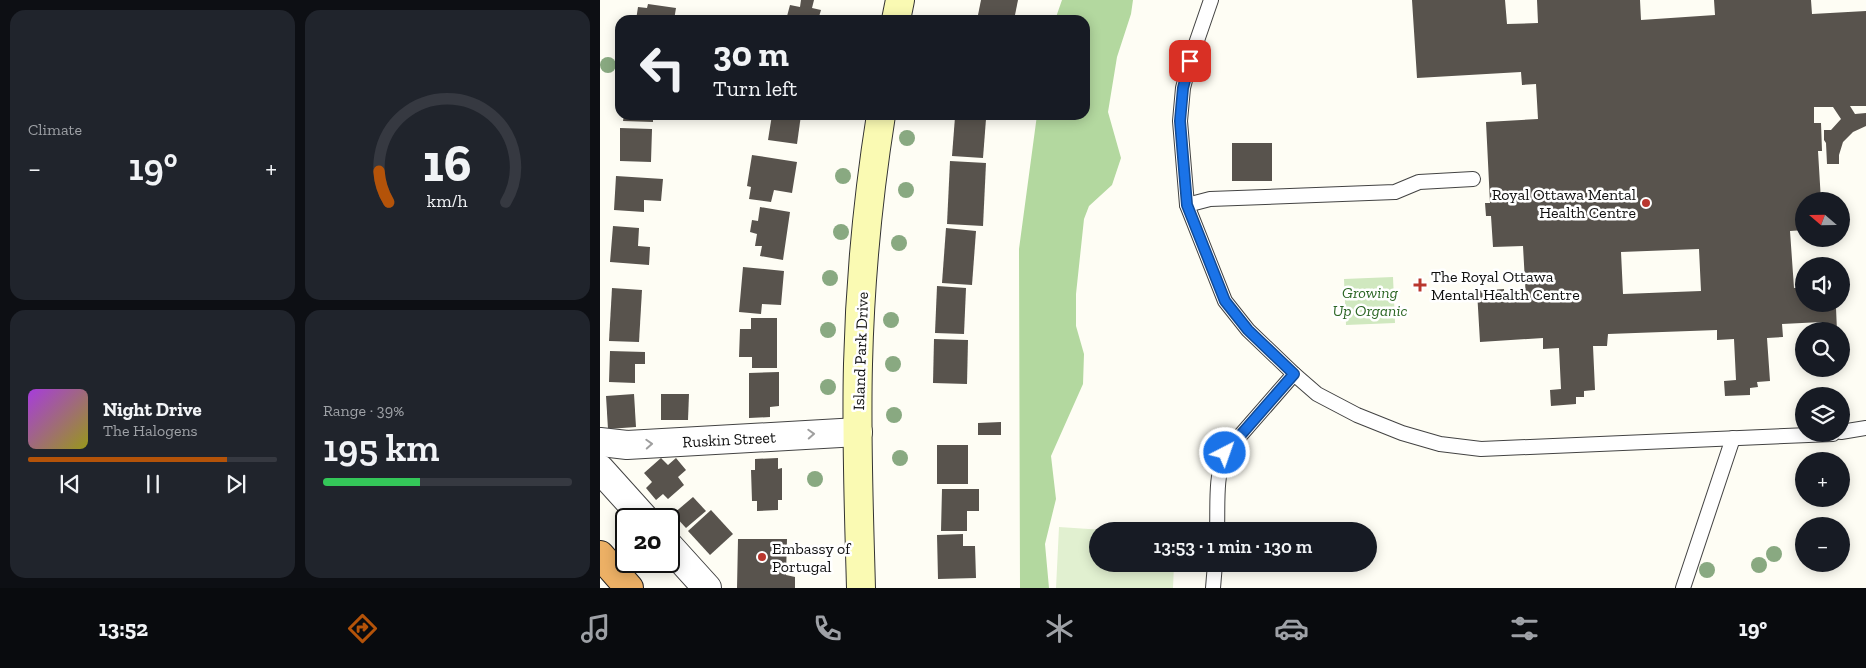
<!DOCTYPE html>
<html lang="en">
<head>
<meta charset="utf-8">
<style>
  :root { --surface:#171b24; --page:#20242c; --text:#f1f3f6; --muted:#9ea1a6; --line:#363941; --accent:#b45309 }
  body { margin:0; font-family:"Zilla Slab",serif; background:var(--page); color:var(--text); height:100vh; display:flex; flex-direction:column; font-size:19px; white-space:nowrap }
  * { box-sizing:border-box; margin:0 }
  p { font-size:16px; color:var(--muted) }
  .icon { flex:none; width:28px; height:28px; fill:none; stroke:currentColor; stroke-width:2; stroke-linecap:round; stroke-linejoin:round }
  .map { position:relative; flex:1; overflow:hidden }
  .details { display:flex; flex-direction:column; gap:10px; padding:10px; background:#0d0f14; width:600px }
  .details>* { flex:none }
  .hud { position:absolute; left:15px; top:15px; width:475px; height:105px; border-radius:15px; box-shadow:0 2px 12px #0003; background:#171b24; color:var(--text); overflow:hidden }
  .needle { width:32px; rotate:290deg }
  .fabs { position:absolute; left:1195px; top:192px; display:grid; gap:10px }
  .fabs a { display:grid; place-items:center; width:55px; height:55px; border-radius:50%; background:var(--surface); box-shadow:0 2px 12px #0003; font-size:25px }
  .speed { position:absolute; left:15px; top:508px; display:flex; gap:10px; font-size:25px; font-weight:700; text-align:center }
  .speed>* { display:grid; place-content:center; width:65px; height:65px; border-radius:50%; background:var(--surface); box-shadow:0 2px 12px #0003; line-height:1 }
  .speed .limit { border:2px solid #111; border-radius:8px; background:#fff; color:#111 }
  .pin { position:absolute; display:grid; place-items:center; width:42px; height:42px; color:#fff; margin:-21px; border-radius:10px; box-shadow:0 2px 8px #0006 }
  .me { position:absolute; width:55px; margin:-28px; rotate:41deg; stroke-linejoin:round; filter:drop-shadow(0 0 4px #0008) }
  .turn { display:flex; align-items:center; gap:18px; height:105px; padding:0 15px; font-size:22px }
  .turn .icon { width:65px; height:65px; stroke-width:2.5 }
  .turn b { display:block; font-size:35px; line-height:42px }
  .big { font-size:38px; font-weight:600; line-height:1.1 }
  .details .widget { flex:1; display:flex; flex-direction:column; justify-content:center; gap:8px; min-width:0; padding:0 18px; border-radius:15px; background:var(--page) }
  .details .dial { align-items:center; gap:0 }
  .dial svg { height:130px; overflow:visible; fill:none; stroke:var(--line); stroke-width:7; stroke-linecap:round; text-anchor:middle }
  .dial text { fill:var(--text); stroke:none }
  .song { display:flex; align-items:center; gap:15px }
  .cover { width:60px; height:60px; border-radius:8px; background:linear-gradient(135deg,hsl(280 70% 55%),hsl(60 70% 35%)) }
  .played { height:5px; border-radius:2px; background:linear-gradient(90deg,var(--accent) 80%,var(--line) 80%) }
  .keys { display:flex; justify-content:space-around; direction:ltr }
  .heat { display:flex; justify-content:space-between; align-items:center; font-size:28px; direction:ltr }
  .charge { height:8px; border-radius:4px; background:linear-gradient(90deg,#34c759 39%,var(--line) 0) }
  .details .tiles { flex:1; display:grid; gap:10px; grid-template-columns:repeat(2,1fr) }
  .trip { position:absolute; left:489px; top:522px; width:288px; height:50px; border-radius:25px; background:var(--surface); box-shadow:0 2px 12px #0003; font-weight:600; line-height:50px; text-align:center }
  .menu { display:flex; height:80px; justify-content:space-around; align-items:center; background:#090b0e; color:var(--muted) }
  .menu .icon { width:35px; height:35px }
  .menu .on { color:var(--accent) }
  .menu b { font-size:22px; color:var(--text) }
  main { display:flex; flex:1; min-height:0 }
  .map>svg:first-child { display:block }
</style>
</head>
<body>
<main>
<section class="details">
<div class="tiles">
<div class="widget"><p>Climate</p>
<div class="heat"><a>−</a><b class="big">19°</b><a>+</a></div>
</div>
<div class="widget dial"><svg viewBox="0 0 100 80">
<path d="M14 69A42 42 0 1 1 86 69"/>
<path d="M14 69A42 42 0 0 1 8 50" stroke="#b45309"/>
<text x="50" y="56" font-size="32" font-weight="700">16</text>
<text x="50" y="72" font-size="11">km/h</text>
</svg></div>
<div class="widget">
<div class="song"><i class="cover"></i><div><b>Night Drive</b><p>The Halogens</p></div></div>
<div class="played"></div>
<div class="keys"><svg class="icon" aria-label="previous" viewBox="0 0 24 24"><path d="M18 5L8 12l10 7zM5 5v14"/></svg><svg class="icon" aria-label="pause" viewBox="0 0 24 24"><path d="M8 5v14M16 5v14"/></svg><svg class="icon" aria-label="next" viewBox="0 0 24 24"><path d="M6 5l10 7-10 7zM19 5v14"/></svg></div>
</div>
<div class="widget"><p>Range · 39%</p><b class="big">195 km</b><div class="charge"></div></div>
</div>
</section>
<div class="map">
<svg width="1266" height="588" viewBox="0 0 1266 588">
  <rect width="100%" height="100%" fill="#fefdf4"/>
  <path fill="#d0e8bf" d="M793 277 795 323 746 325 744 279Z"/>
  <path fill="#b3d89f" d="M462 0H533L531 14 517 57 508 112 521 158 512 185 489 206 484 219 476 294V326L484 354 483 384 451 456 456 499 445 544 449 588H420L419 249 437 115H485V20H455Z"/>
  <path fill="#e1f0d0" d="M459 527 519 531H498V564H574L573 588H456Z"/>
  <g fill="#58534d" fill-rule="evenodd">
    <path d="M201 0H214L212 8 221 10 218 20H186L190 5 200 7Z"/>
    <path d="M381 0H418L414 20H377Z"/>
    <path d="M812 0H905L907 24 938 23 937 0H1040L1041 20 1115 15 1114 0H1211L1212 14 1266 11V106H1250L1255 114 1266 113V126L1253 132 1243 142 1239 155V164H1227L1226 143 1224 140V130H1231L1241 119 1233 107H1214V123H1221L1222 151H1218L1221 201H1204V230L1190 231 1194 288 1204 287V304H1230V309L1236 308 1237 331H1222V322L1182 324 1183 337 1167 338 1170 381 1157 382 1158 387 1150 388V395L1125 396 1124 381 1136 380 1134 339 1117 340V330L1008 334 1007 346H993L995 390 984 391V397H976V404L951 406 950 390 961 389 959 348 943 349V338L880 342 877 291 904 289V302L926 300 923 246 893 247 891 216H886L885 203H890L886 122 938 119 936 84 922 85 921 72 817 78ZM1099 249 1101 291 1023 294 1021 252Z"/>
    <path d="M48 4 76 8 74 20H36L38 7 47 8Z"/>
    <path d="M24 115H53V122L23 121Z"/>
    <path d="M172 115H201L197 144 168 140Z"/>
    <path d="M355 117 386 119 383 158 352 156Z"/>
    <path d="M20 128 52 129 51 162 20 161Z"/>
    <rect x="632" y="143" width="40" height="38"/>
    <path d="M152 155 197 162 192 193 174 190 171 202 149 199 151 187 147 186Z"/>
    <path d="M350 161 386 163 383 226 347 224Z"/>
    <path d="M16 176 63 179 61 201 44 200V212L14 210Z"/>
    <path d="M160 207 190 212 183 260 160 256 162 246H155L157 234 150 232 152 220 158 221Z"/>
    <path d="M13 226 39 228 38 246 50 247 49 265 10 262Z"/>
    <path d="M346 228 376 231 372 285 342 283Z"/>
    <path d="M143 267 184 271 181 305 162 304 161 314 139 312Z"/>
    <path d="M337 286 366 288 364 334 335 333Z"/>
    <path d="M12 288 42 290 39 342 9 341Z"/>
    <path d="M151 318H177V368H152V357H139L140 329H151Z"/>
    <path d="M334 339 368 340 367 384 333 383Z"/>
    <path d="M10 351 45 352V364H35V383L9 382Z"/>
    <path d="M179 372V406L170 407V417L149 418V373Z"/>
    <path d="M34 394 36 427 8 429 6 396Z"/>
    <path d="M61 394H89L88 420H61Z"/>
    <path d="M401 422V435H378V423Z"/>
    <rect x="337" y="445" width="31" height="39"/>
    <path d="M61 458 68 465 76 458 86 470 78 477 84 485 68 499 63 494 56 500 46 488 52 482 44 473Z"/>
    <path d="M178 458V469L182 468V500H178V510L157 511V501H152L151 470H155V459Z"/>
    <path d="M342 489H379V511H367V531H341Z"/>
    <path d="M93 497 106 511 86 528 73 514Z"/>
    <path d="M111 510 133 534 110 555 88 531Z"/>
    <path d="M363 534V546H375L376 578 338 579 337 535Z"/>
    <path d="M138 539H187L186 575 195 577V588H137Z"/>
  </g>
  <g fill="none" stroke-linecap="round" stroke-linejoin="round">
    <defs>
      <g id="lane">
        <path d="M611 0 590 61 583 88 580 121 587 205 625 301 648 330 694 374 717 394 757 415 802 433 840 444 881 449 1233 434"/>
        <path d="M587 205 610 199 795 192 819 182 873 179"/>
        <path d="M1241 432 1266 428"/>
        <path d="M617 531C618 506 615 477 625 453L694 374"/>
        <path d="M613 588 615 564"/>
        <path d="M1083 588 1133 438"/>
      </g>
      <g id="street">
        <path d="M0 442 27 445 258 432"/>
        <path d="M0 469 45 519"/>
        <path d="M69 546 107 588"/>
      </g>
      <g id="secondary">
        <path d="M296 20 300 0"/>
        <path d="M261 588C259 514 256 439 258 364 260 281 268 197 281 115"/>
      </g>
      <path id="highway" d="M0 555 29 588"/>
    </defs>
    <use href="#lane" stroke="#434343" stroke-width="16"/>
    <use href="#street" stroke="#434343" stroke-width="30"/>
    <use href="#secondary" stroke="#323232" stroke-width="30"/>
    <use href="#highway" stroke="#212121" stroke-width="30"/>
    <use href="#lane" stroke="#fff" stroke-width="14"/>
    <use href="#street" stroke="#fff" stroke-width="28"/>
    <use href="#secondary" stroke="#fafab3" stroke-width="28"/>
    <use href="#highway" stroke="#ecb065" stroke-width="28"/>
  </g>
  <g fill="#89a981">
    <circle cx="8" cy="65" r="8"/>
    <circle cx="307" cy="138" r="8"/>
    <circle cx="243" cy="176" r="8"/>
    <circle cx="306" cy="190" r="8"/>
    <circle cx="241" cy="232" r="8"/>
    <circle cx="299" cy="243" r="8"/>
    <circle cx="230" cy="278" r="8"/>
    <circle cx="291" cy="320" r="8"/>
    <circle cx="228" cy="330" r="8"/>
    <circle cx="293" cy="364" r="8"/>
    <circle cx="228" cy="387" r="8"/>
    <circle cx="294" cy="415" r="8"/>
    <circle cx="300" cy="458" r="8"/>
    <circle cx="215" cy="479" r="8"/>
    <circle cx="1174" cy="554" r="8"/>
    <circle cx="1159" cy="565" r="8"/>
    <circle cx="1107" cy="570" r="8"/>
  </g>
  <defs><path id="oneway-chevron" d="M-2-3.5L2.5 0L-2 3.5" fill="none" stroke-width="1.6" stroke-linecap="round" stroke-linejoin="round" transform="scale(1.25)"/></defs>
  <g stroke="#9f9f9f">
    <use href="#oneway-chevron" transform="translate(211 434) rotate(-3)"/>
    <use href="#oneway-chevron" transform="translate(49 444) rotate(-3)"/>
  </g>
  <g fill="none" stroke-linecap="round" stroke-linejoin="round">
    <defs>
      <path id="route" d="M590 61 583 88 580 121 587 205 625 301 648 330 694 374 625 453"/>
    </defs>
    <use href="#route" stroke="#114b97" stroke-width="12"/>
    <use href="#route" stroke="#1a73e8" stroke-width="9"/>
  </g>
  <g fill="#b9372f" stroke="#fff" stroke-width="2">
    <circle cx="1046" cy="203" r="5"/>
    <path d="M817.5 277.5h5v5h5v5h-5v5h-5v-5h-5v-5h5z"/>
    <circle cx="162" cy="557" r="5"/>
  </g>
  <g text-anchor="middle" stroke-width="5" stroke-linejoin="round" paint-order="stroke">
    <g font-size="16" fill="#101010" stroke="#fff" text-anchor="start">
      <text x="1036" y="200" text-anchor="end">Royal Ottawa Mental<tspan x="1036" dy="18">Health Centre</tspan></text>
      <text x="831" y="282">The Royal Ottawa<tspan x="831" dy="18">Mental Health Centre</tspan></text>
      <text x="172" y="554">Embassy of<tspan x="172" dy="18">Portugal</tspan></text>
    </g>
    <g font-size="16" font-style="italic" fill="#2a6523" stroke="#fff">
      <text x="770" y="298">Growing<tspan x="770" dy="18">Up Organic</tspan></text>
    </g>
    <g font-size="16" fill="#101010" stroke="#fff">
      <text transform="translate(260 351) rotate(-88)" y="6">Island Park Drive</text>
      <text transform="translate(129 439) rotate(-3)" y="6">Ruskin Street</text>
    </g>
  </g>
</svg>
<div class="fabs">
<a><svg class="needle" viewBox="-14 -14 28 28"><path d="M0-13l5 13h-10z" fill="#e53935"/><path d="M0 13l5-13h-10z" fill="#9ea1a6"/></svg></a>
<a><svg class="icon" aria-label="sound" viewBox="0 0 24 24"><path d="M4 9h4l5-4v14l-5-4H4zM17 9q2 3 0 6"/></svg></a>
<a><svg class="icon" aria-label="search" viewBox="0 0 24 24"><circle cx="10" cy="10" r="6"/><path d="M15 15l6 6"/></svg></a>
<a><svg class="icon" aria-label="layers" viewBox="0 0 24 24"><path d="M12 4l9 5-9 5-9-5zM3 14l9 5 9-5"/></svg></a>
<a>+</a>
<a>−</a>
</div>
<div class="speed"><div class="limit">20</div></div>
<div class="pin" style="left:590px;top:61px;background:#d93025"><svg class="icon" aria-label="arrive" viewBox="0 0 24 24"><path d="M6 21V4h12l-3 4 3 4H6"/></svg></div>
<svg class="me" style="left:625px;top:453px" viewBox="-20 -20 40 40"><circle r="17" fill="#1a73e8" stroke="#fff" stroke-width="3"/><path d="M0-11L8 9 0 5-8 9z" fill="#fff"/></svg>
<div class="trip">13:53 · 1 min · 130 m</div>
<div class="hud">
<div class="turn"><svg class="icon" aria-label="left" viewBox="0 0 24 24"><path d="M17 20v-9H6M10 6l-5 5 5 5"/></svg><div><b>30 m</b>Turn left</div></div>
</div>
</div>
</main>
<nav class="menu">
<b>13:52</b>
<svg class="icon on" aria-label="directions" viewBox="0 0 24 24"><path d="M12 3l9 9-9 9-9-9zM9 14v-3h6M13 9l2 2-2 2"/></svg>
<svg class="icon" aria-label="music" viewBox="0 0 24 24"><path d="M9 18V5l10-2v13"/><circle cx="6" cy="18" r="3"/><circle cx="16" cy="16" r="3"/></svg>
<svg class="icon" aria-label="phone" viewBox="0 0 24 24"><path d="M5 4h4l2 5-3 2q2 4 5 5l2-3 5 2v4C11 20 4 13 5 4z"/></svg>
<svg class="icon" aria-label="climate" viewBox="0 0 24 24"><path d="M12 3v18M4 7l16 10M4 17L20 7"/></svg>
<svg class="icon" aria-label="car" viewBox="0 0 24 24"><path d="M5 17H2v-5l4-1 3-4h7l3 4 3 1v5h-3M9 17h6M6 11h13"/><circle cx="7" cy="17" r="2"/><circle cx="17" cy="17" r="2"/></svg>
<svg class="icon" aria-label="filters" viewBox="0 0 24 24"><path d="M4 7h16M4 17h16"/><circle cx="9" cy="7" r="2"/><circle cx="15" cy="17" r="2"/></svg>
<b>19°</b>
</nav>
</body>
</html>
